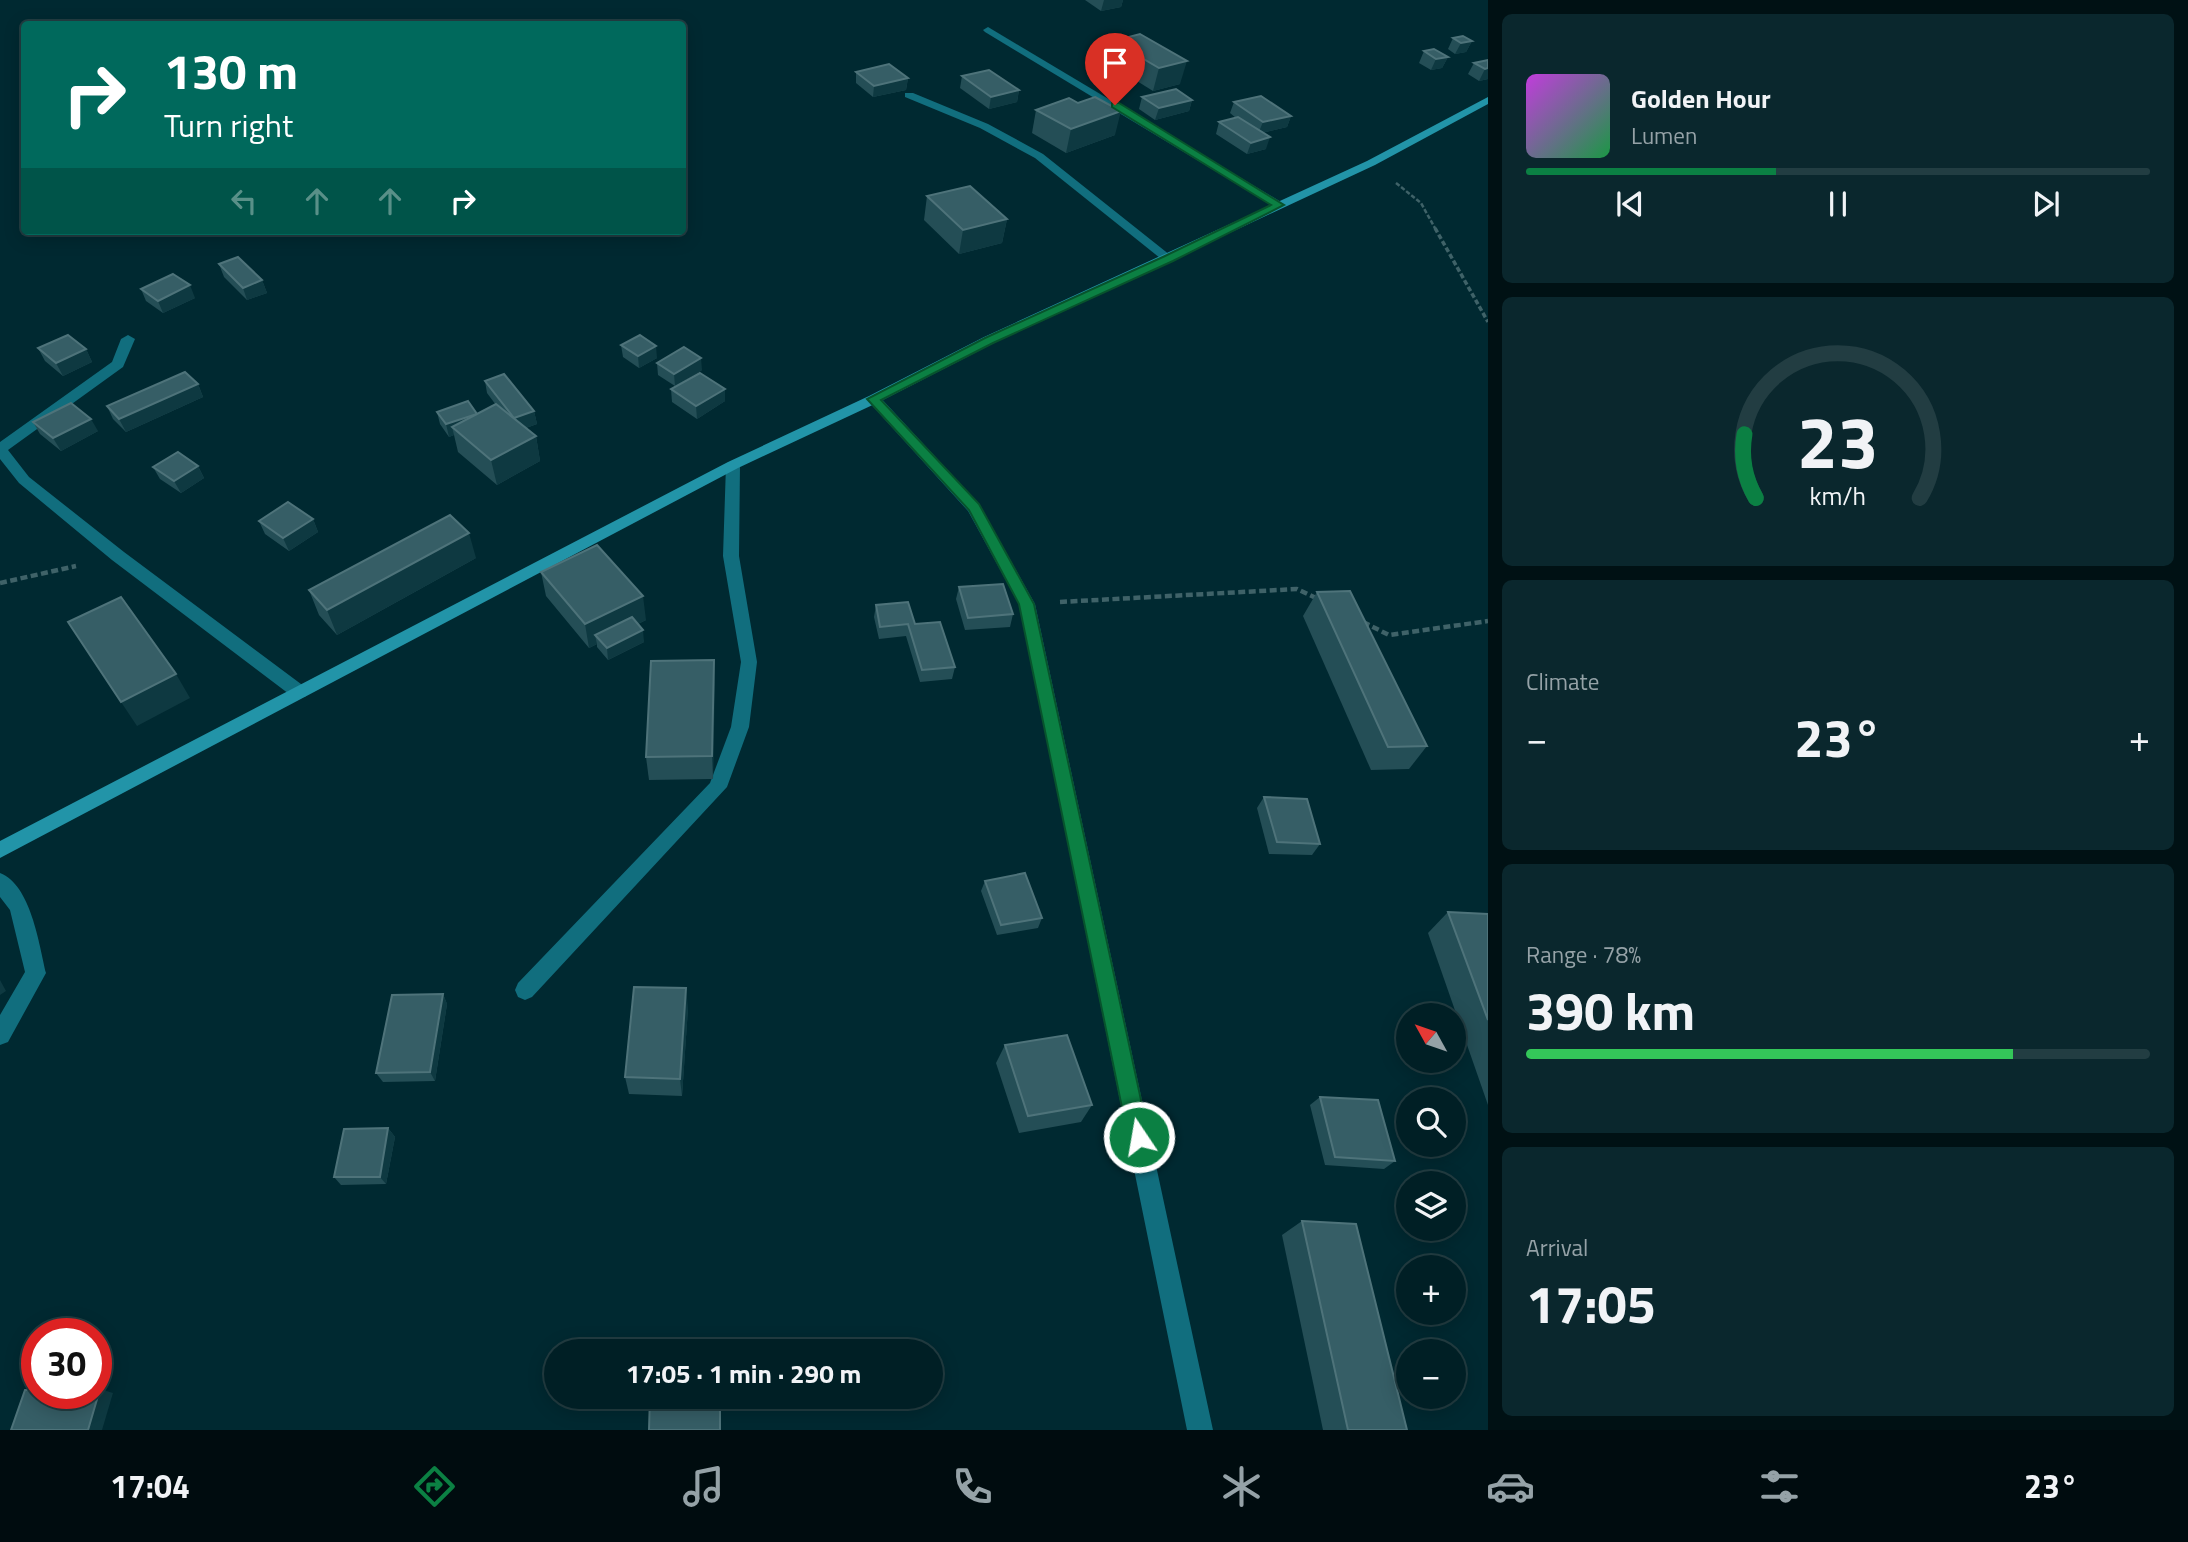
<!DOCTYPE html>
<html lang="en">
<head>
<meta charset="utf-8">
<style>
  :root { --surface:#001f25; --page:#0a272d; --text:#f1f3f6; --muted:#95a2a7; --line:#223d42; --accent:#0b8043 }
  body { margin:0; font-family:"Titillium Web",sans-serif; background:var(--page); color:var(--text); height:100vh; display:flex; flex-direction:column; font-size:26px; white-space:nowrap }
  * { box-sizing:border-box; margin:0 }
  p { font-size:23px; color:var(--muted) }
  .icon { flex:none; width:38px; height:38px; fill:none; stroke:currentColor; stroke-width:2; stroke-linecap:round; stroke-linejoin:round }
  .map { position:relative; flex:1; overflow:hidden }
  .details { display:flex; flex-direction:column; gap:14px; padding:14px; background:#001114; width:700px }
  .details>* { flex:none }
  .top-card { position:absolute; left:21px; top:21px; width:665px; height:214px; border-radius:7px; box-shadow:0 4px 18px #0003,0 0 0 2px var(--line); background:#00695c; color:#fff; overflow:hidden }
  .needle { width:46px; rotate:310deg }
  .buttons { position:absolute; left:1396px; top:1003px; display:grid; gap:14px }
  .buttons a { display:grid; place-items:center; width:70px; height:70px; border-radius:50%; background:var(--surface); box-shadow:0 4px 18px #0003,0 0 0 2px var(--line); font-size:35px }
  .speed { position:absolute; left:21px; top:1318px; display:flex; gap:14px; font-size:35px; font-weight:700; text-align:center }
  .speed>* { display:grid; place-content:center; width:91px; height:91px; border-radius:50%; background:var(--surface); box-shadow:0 4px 18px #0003,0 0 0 2px var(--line); line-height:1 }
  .speed .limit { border:10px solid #d22; background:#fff; color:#111 }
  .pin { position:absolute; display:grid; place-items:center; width:60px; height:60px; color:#fff; margin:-72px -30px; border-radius:50% 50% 50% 0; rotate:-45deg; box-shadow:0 0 7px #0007 }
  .pin .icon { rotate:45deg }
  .me { position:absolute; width:77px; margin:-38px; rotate:348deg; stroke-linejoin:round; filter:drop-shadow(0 0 5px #0008) }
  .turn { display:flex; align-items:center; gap:24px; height:147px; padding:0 28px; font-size:32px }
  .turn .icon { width:91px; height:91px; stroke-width:2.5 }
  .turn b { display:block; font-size:49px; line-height:60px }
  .lanes { display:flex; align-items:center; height:66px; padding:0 28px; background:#0003; justify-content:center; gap:35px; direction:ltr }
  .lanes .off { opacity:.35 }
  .big { font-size:52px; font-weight:700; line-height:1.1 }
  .details .card { flex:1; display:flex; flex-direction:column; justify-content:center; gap:10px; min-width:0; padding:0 24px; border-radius:10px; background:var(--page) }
  .details .dial { align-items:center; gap:0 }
  .dial svg { height:182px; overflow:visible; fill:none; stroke:var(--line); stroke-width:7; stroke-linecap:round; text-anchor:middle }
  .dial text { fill:var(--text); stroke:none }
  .song { display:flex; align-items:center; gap:21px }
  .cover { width:84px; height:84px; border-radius:10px; background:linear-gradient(135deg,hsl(290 70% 55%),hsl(140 70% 35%)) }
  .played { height:7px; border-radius:4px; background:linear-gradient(90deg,var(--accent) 40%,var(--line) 40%) }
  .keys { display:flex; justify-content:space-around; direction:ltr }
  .heat { display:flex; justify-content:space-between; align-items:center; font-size:38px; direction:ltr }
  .charge { height:10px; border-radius:5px; background:linear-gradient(90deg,#34c759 78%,var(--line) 0) }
  .trip { position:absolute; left:544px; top:1339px; width:399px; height:70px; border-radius:35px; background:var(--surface); box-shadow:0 4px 18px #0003,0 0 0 2px var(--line); font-weight:700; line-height:70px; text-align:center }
  .dock { display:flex; height:112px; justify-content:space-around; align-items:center; background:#000c0f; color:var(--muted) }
  .dock .icon { width:49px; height:49px }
  .dock .selected { color:var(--accent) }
  .dock b { font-size:32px; color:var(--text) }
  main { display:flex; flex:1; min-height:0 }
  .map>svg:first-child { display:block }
</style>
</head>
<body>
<main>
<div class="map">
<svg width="1488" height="1430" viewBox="0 0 1488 1430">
  <rect width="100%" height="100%" fill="#002931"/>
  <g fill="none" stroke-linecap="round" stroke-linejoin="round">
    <path stroke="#3f6268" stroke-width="2.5" stroke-dasharray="4.5 2" stroke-linecap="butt" d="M1396 183 1421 203 1436 230"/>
    <path stroke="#3f6268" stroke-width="3.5" stroke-dasharray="5 2.5" stroke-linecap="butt" d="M1435 228 1488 322"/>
    <g stroke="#3f6268" stroke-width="4.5" stroke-dasharray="7 3.5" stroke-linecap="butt">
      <path d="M0 583 76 566"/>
      <path d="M1060 602 1297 589 1318 599"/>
      <path d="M1363 622 1389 635 1488 621"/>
    </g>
    <g fill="#116e7e" fill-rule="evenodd">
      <path d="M128 335 135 339 123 367 8 450 29 477 124 552 305 687 308 692 305 697H293L112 560 19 483 0 459V442L112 362 121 339Z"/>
      <path d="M733 460 740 465 739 556 757 662 749 727 727 787 532 997 525 1000 518 997 515 990 518 983 710 783 731 727 741 662 723 556 726 465Z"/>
      <path d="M0 873C31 885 39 944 46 973L8 1042 0 1045V1015L25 972 10 910 0 897Z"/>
    </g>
    <g fill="#116e7e" fill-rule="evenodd">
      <path d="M988 27 1283 203 1285 205 1275 207 985 32 983 30Z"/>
      <path d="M905 93H913L988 124 1043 154 1175 259 1165 262 1035 158 980 128 905 97Z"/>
      <path d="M874 395 879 396 979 504 1035 604 1213 1430H1187L1019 604 968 511 869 402 867 399Z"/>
    </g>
    <path fill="#2294a8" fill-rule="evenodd" d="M1488 97V104L1375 165 994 343 879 402 738 468 0 858V841L728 462 869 396 984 337 1367 161Z"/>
  </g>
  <g fill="#244e56">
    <path d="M1085 0H1123L1121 7 1101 11Z"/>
    <path d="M1140 34 1180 84 1153 91 1108 63 1113 41Z"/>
    <path d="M1453 38 1472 41 1466 52 1455 54 1448 49Z"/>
    <path d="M1424 51 1448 57 1442 68 1431 70 1419 63Z"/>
    <path d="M1488 60V79L1479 81 1468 74 1474 63Z"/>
    <path d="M856 72 908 78 906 90 873 97 856 83Z"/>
    <path d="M962 76 1019 90 1017 102 989 109 960 88Z"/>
    <path d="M1142 97 1192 100 1189 111 1155 120 1139 109Z"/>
    <path d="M1234 102 1291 116 1287 127 1262 133 1266 149 1247 154 1216 134 1219 122 1236 118 1230 113Z"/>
    <path d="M1036 110 1115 135 1066 153 1032 133Z"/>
    <path d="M927 196 1007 219 1002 243 959 254 924 220Z"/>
    <path d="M219 264 262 280 267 293 247 300 224 277Z"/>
    <path d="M141 289 195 298 163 313 146 301Z"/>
    <path d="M621 345 657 358 639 368 623 357Z"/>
    <path d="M38 348 86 349 92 362 63 376 45 361Z"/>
    <path d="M657 363 702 370 675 386 658 375Z"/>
    <path d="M485 381 534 411 537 424 526 428 536 436 540 461 497 485 458 452 454 435 449 437 440 424 437 412 477 414 496 405 487 393Z"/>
    <path d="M198 384 203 397 126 432 113 419 107 406Z"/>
    <path d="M671 389 725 401 697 419 672 402Z"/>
    <path d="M33 422 98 431 61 451 40 434Z"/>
    <path d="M198 466 204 478 181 493 160 479 153 467Z"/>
    <path d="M313 519 318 532 289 551 265 534 259 521Z"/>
    <path d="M476 558 337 635 319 615 309 590Z"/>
    <path d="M541 572 646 620 638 624 644 642 608 660 597 647V644L589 648 546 596Z"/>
    <path d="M959 587 1013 614 1010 627 965 630 956 599Z"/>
    <path d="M1317 592 1427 746 1409 769 1371 770 1303 616Z"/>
    <path d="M876 605 915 624 955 667 952 679 920 682 906 636 879 639 874 617Z"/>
    <path d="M714 660 713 779 649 780 646 757Z"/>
    <path d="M1264 797 1320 844 1312 855 1269 854 1257 808Z"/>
    <path d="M985 881 1042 918 1038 928 997 935 981 891Z"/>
    <path d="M1448 912 1488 914V1105L1428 933Z"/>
    <path d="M443 994 447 1004 435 1081 383 1082 376 1073Z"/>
    <path d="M688 1008 682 1096 629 1094 625 1077Z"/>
    <path d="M1005 1045 1092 1105 1081 1122 1019 1133 996 1063Z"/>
    <path d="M1320 1097 1395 1161 1384 1169 1325 1165 1310 1105Z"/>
    <path d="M388 1128 395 1137 386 1184 341 1185 334 1177Z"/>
    <path d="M1302 1221 1407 1430H1323L1282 1235Z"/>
  </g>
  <g fill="#0e3941">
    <path d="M1104 0H1123L1121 7 1101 11Z"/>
    <path d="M1472 41 1466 52 1455 54 1461 43Z"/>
    <path d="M1448 57 1442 68 1431 70 1436 59Z"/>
    <path d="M1187 61 1180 84 1153 91 1159 68Z"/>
    <path d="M1488 68V79L1479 81 1485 69Z"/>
    <path d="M908 78 906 90 873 97 874 86Z"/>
    <path d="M1019 90 1017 102 989 109 991 97Z"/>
    <path d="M1192 100 1189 111 1155 120 1159 108Z"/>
    <path d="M1121 111 1115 135 1066 153 1071 129Z"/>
    <path d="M1291 116 1287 127 1258 134 1263 122Z"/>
    <path d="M1270 137 1266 149 1247 154 1251 143Z"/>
    <path d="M1007 219 1002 243 959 254 963 230Z"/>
    <path d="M262 280 267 293 247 300 243 288Z"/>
    <path d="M190 285 195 298 163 313 158 301Z"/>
    <path d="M656 346 657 358 639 368 638 356Z"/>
    <path d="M86 349 92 362 63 376 56 363Z"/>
    <path d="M701 358 702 370 675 386 674 374Z"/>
    <path d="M198 384 203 397 126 432 119 419Z"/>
    <path d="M725 389V401L697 419 696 406Z"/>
    <path d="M534 411 537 424 517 431 514 418Z"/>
    <path d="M477 414 459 433 452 427 454 435 449 437 446 424Z"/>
    <path d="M91 419 98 431 61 451 53 438Z"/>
    <path d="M536 436 540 461 497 485 491 460Z"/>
    <path d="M198 466 204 478 181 493 174 481Z"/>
    <path d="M313 519 318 532 289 551 283 538Z"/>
    <path d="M469 533 476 558 337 635 327 610Z"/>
    <path d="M643 596 646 620 601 642 595 635 597 644 589 648 585 624Z"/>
    <path d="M643 630 644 642 608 660 607 648Z"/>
    <path d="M714 660 715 684 713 779 712 756Z"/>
    <path d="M176 674 190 698 137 726 121 702Z"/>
    <path d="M0 980 6 991 0 995Z"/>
    <path d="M686 988 688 1008 682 1096 680 1079Z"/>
    <path d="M443 994 447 1004 435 1081 430 1072Z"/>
    <path d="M388 1128 395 1137 386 1184 380 1177Z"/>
    <path d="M100 1389 113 1393 102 1430H88Z"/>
    <rect x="720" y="1396" width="1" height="34"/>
  </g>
  <g fill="#365e66" stroke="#4e737a" stroke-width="2">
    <path d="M1140 34 1187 61 1159 68 1113 41Z"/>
    <path d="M1463 36 1472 41 1461 43 1453 38Z"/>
    <path d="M1434 49 1448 57 1436 59 1424 51Z"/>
    <path d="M1488 60V68L1485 69 1474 63Z"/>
    <path d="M889 64 908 78 874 86 856 72Z"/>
    <path d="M989 70 1019 90 991 97 962 76Z"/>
    <path d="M1176 89 1192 100 1159 108 1142 97Z"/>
    <path d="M1261 96 1291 116 1263 122 1234 102Z"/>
    <path d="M1095 97 1121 111 1071 129 1036 110 1069 98 1078 103Z"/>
    <path d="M1238 117 1270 137 1251 143 1219 122Z"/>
    <path d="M970 186 1007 219 963 230 927 196Z"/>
    <path d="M238 257 262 280 243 288 219 264Z"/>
    <path d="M173 274 190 285 158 301 141 289Z"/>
    <path d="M68 335 86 349 56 363 38 348Z"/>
    <path d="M640 335 656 346 638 356 621 345Z"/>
    <path d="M684 347 701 358 674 374 657 363Z"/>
    <path d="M185 372 198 384 119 419 107 406Z"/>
    <path d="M700 373 725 389 696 406 671 389Z"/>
    <path d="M504 374 534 411 514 418 485 381Z"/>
    <path d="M468 401 477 414 446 424 437 412Z"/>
    <path d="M71 403 91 419 53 438 33 422Z"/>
    <path d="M496 404 536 436 491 460 452 427Z"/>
    <path d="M178 452 198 466 174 481 153 467Z"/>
    <path d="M288 502 313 519 283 538 259 521Z"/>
    <path d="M450 515 469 533 327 610 309 590Z"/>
    <path d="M597 545 643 596 585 624 541 572Z"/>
    <path d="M1003 584 1013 614 968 618 959 587Z"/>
    <path d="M1350 591 1427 746 1388 747 1317 592Z"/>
    <path d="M121 597 176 674 121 702 68 622Z"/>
    <path d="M908 602 915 624 940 622 955 667 922 670 908 624 880 627 876 605Z"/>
    <path d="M632 617 643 630 607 648 595 635Z"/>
    <path d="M714 660 712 756 646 757 651 661Z"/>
    <path d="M1264 797 1307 799 1320 844 1277 842Z"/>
    <path d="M1025 873 1042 918 1001 925 985 881Z"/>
    <path d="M1448 912 1488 914V1020Z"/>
    <path d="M634 987 686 988 680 1079 625 1077Z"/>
    <path d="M443 994 430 1072 376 1073 392 995Z"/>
    <path d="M1067 1035 1092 1105 1028 1116 1005 1045Z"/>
    <path d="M1320 1097 1378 1100 1395 1161 1335 1157Z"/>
    <path d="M388 1128 380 1177H334L344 1129Z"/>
    <path d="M1302 1221 1356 1224 1407 1430H1348Z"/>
    <path d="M653 1338H721V1351H652Z"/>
    <path d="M96 1389H100L88 1430H11L25 1390H37V1393H96Z"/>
    <path d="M650 1396H720V1430H649Z"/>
  </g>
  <path fill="#0b8043" stroke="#07532c" stroke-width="2" d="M1112 103H1119L1284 205 1173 261 993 343 881 400 979 504 1034 604 1149 1137 1146 1144 1139 1147 1131 1144 1128 1137 1019 604 969 510 867 399 985 338 1165 256 1271 205 1112 107Z"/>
</svg>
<div class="buttons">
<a><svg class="needle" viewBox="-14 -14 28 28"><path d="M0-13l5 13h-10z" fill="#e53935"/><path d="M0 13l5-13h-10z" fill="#95a2a7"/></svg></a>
<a><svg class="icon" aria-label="search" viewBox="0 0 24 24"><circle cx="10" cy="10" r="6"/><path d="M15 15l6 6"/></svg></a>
<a><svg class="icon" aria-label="layers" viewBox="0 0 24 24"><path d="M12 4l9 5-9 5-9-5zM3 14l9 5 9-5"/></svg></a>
<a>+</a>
<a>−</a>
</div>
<div class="speed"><div class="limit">30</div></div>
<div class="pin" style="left:1115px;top:105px;background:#d93025"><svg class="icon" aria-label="arrive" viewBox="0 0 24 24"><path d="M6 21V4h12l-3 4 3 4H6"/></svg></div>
<svg class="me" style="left:1139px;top:1137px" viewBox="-20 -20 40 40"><circle r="17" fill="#0b8043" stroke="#fff" stroke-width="3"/><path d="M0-11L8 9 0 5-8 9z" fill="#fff"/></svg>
<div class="trip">17:05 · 1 min · 290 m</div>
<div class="top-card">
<div class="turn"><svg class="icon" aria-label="right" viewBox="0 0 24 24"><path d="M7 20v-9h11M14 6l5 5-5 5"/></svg><div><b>130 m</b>Turn right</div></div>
<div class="lanes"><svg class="icon off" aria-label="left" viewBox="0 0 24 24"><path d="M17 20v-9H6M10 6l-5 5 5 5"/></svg><svg class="icon off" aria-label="ahead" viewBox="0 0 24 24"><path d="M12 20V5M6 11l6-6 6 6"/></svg><svg class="icon off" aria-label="ahead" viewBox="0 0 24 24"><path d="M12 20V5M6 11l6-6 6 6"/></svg><svg class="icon" aria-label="right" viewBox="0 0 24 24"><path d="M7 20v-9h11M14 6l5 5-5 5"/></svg></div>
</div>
</div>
<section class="details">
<div class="card">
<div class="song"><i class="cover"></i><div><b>Golden Hour</b><p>Lumen</p></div></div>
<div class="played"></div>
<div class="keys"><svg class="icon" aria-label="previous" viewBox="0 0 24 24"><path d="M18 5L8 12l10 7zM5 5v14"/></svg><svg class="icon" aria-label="pause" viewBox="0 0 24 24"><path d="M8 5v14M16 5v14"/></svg><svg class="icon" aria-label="next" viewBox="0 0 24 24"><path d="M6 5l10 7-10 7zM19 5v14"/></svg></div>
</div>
<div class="card dial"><svg viewBox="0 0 100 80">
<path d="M14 69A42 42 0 1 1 86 69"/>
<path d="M14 69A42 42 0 0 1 9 41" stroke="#0b8043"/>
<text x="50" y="56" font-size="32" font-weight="700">23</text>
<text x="50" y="72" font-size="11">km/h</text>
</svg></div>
<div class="card"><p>Climate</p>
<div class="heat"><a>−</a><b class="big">23°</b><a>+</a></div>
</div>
<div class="card"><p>Range · 78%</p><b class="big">390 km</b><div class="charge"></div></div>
<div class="card"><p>Arrival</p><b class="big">17:05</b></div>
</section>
</main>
<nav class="dock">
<b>17:04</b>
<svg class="icon selected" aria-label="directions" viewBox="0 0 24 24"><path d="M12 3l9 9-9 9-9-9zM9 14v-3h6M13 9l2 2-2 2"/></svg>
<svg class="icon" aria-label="music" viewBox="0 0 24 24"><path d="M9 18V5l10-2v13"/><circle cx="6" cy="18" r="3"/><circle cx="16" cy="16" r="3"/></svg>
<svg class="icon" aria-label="phone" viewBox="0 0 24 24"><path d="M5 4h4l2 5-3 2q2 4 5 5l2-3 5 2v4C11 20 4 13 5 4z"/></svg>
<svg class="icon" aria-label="climate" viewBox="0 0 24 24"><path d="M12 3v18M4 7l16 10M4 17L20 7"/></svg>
<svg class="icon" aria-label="car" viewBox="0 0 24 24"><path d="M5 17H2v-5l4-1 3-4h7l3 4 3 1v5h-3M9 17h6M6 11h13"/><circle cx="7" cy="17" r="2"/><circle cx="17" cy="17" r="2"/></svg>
<svg class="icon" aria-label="filters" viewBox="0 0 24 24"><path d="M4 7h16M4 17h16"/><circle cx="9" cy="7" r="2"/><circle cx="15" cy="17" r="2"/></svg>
<b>23°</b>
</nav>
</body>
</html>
